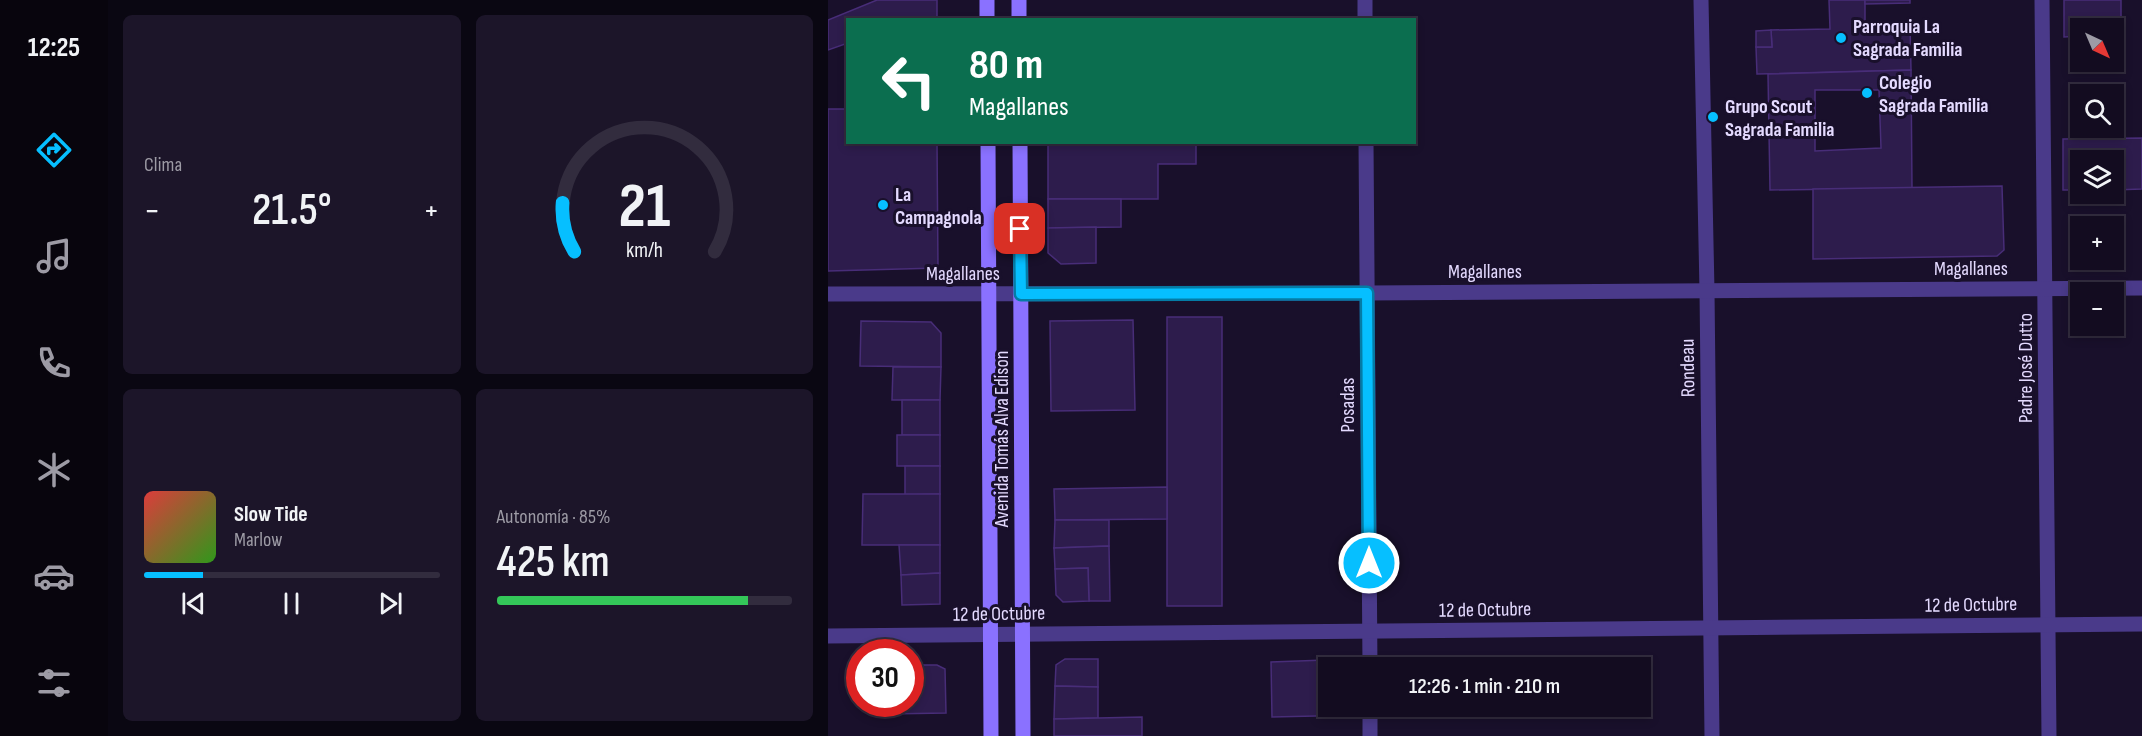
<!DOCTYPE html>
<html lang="es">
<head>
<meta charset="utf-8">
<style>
  :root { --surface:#130c20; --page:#1c1529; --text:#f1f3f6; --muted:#9d9ba5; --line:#322c3e; --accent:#06bfff }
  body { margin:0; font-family:"Sofia Sans Condensed",sans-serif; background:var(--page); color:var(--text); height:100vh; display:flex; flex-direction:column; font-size:22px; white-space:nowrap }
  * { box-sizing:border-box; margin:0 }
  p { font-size:20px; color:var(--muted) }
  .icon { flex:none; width:33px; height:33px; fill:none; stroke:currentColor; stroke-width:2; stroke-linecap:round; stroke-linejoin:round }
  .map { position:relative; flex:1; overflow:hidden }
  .sheet { display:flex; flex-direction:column; gap:15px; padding:15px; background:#0a0712; width:720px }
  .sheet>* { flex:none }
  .banner { position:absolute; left:18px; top:18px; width:570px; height:126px; border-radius:0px; box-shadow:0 3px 9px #0003,0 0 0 2px var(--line); background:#0b6e4f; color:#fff; overflow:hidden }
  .needle { width:39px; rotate:136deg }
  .controls { position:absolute; left:1242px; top:18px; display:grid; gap:12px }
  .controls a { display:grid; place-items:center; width:54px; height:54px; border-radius:0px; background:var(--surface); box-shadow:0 3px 9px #0003,0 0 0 2px var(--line); font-size:30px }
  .speed { position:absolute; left:18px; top:639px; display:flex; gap:12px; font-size:30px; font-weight:700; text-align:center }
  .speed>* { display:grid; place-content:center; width:78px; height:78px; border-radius:50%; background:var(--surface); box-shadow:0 3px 9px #0003,0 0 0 2px var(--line); line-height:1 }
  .speed .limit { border:9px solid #d22; background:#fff; color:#111 }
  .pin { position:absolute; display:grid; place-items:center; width:51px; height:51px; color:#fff; margin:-26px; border-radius:12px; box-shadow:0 3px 9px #0006 }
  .me { position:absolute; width:66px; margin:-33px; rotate:0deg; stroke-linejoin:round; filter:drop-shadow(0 0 4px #0008) }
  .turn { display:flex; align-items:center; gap:21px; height:126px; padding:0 24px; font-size:27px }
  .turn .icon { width:78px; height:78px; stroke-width:2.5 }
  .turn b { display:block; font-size:42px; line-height:51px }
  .big { font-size:45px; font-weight:600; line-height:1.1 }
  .sheet .tile { flex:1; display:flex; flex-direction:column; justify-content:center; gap:9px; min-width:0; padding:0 21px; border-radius:9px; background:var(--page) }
  .sheet .dial { align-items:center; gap:0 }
  .dial svg { height:156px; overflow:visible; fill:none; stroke:var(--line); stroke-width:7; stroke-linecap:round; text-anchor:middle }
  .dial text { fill:var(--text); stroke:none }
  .song { display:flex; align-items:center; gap:18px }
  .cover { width:72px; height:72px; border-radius:9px; background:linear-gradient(135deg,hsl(0 70% 55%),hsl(110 70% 35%)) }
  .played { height:6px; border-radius:3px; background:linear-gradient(90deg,var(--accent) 20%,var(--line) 20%) }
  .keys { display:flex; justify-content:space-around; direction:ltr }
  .heat { display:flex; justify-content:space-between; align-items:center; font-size:33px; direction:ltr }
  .charge { height:9px; border-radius:4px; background:linear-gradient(90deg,#34c759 85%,var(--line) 0) }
  .sheet .tiles { flex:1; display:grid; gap:15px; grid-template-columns:repeat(2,1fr) }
  .trip { position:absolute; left:490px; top:657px; width:333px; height:60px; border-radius:0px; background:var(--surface); box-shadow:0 3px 9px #0003,0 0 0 2px var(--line); font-weight:600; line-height:60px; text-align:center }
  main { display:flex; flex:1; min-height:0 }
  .tabs { display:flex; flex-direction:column; width:108px; justify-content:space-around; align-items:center; background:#08050d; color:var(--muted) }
  .tabs .icon { width:42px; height:42px }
  .tabs .selected { color:var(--accent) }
  .tabs b { font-size:27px; color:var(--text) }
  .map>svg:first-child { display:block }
</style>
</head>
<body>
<main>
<nav class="tabs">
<b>12:25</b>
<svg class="icon selected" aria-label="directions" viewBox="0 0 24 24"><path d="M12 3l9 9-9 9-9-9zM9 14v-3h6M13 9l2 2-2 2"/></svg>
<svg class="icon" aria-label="music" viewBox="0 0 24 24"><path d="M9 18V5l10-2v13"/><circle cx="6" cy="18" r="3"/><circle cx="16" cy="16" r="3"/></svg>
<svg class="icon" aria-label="phone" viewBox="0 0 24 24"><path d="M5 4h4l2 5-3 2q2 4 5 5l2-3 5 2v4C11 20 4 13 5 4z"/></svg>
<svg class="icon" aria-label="climate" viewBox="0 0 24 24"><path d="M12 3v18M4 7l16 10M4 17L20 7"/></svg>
<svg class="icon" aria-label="car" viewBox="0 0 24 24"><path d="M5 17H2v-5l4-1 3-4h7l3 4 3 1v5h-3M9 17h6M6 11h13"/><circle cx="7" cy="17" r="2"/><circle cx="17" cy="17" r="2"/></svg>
<svg class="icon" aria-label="filters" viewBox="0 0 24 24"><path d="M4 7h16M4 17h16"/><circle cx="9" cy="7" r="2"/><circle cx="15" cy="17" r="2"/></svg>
</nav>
<section class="sheet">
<div class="tiles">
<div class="tile"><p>Clima</p>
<div class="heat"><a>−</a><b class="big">21.5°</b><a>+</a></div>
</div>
<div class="tile dial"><svg viewBox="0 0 100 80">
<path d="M14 69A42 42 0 1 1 86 69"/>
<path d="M14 69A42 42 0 0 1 8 44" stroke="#06bfff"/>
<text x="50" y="56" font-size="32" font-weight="700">21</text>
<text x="50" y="72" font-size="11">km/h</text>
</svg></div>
<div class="tile">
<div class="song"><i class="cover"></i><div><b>Slow Tide</b><p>Marlow</p></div></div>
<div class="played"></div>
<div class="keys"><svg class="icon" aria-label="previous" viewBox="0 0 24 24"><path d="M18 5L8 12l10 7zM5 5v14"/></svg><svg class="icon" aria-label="pause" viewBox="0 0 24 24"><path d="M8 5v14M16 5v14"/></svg><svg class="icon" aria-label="next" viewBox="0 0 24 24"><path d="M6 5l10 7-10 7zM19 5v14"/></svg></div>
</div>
<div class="tile"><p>Autonomía · 85%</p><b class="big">425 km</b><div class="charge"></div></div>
</div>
</section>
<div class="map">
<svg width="1314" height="736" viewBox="0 0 1314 736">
  <rect width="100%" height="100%" fill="#19102b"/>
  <g fill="#2d1c4c" stroke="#482d78" stroke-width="1.5" fill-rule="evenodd">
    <path d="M49 0H109V20H20V43L0 50V20Z"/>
    <path d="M1001 0H1037V24L1082 23 1083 70 929 74 928 47H944L943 30 1002 29Z"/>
    <path d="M1037 0H1082V3L1037 4Z"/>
    <path d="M1236 0H1293V36H1286V28H1252V36L1236 37Z"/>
    <path d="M943 30 944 47H928V31Z"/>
    <path d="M1083 70 1084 188 942 190 940 74ZM987 90H1051L1053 148 987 151Z"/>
    <path d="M0 109H20V142H109L110 268 0 271Z"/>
    <path d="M1314 138V189L1286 190V160H1252V190H1235V139Z"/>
    <path d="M220 142H368V164H330V199H220Z"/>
    <path d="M1174 186 1176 250 1169 256 985 259V189Z"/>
    <path d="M220 199H293V227L220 228Z"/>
    <path d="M268 227V263L233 264 220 253V228Z"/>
    <rect x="339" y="317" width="55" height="289"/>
    <path d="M305 320 307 410 223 411 222 321Z"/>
    <path d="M33 321 103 322 113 333V367L32 366Z"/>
    <path d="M65 367H113L112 400H64Z"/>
    <rect x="74" y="400" width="38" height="35"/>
    <rect x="69" y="435" width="43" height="31"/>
    <path d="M77 466H112V494L77 495Z"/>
    <path d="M339 487V519L227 520 226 489Z"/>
    <path d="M35 494H112V545H34Z"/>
    <path d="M227 520H281V546L226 548Z"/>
    <path d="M71 545H112V573L73 575Z"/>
    <path d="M281 546 282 601H261L260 568 227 569 226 548Z"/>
    <path d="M260 568 261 601 235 602 228 595 227 569Z"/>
    <path d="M112 573V604L74 605 73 575Z"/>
    <path d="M237 659H270V687L227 686 228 665Z"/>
    <path d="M525 659 531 668H501V706H532V715L444 717 443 662Z"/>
    <path d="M82 665H109L117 669 118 713 59 714V704H82Z"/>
    <path d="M227 686 270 687V718L226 719Z"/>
    <path d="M314 717V736H226V719Z"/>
  </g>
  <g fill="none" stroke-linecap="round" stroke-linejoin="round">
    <g stroke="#4a3a8a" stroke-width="15">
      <path d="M537 0V20"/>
      <path d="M873 0 879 291 884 736"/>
      <path d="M1214 0 1221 736"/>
      <path d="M538 142 542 668"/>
      <path d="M0 294 539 293 1314 288"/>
      <path d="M0 636 1314 624"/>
      <path d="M542 706V736"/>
    </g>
    <g stroke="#8a71ff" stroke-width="15">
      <path d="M159 0V20"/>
      <path d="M191 0V20"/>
      <path d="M160 142 163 736"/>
      <path d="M192 142 195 736"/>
    </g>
  </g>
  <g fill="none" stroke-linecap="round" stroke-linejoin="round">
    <defs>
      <path id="route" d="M192 229 193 294 539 293 541 563"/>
    </defs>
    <use href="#route" stroke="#047ca6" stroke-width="15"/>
    <use href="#route" stroke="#06bfff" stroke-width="10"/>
  </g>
  <g fill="#06bfff" stroke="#19102b" stroke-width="2">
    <circle cx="1013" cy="38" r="6"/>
    <circle cx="1039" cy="93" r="6"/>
    <circle cx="885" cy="117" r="6"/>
    <circle cx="55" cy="205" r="6"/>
  </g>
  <g text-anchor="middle" stroke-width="6" stroke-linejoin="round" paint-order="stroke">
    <g font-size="20" font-weight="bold" fill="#e4daff" stroke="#19102b" text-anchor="start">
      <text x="1025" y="33">Parroquia La<tspan x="1025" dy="23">Sagrada Familia</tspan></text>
      <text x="1051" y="89">Colegio<tspan x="1051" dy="23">Sagrada Familia</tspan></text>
      <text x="897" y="113">Grupo Scout<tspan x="897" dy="23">Sagrada Familia</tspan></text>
      <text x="67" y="201">La<tspan x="67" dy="23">Campagnola</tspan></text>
    </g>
    <g font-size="20" fill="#e4daff" stroke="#19102b">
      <text x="1143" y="275">Magallanes</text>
      <text x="657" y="278">Magallanes</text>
      <text x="135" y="280">Magallanes</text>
      <text transform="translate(859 368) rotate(-91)" y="7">Rondeau</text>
      <text transform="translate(1197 368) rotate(-90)" y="7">Padre José Dutto</text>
      <text transform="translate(519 405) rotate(-90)" y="7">Posadas</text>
      <text transform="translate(173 439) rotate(-90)" y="7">Avenida Tomás Alva Edison</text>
      <text transform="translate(1143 604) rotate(-1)" y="7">12 de Octubre</text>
      <text transform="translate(657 609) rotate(-1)" y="7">12 de Octubre</text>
      <text transform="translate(171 613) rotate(-1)" y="7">12 de Octubre</text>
    </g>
  </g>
</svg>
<div class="controls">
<a><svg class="needle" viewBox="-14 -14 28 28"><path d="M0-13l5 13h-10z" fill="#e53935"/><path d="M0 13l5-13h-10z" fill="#9d9ba5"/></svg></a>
<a><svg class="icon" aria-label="search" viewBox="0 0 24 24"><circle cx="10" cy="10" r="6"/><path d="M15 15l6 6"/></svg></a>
<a><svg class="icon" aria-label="layers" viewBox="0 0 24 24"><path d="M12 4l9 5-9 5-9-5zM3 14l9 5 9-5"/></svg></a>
<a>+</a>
<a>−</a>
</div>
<div class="speed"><div class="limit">30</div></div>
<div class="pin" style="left:192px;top:229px;background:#d93025"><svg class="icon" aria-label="arrive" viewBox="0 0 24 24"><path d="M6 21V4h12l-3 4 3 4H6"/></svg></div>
<svg class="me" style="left:541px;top:563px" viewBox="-20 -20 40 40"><circle r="17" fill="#06bfff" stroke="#fff" stroke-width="3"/><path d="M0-11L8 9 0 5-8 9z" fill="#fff"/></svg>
<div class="trip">12:26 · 1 min · 210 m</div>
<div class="banner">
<div class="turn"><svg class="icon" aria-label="left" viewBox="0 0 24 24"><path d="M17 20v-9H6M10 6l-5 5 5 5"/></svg><div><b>80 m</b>Magallanes</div></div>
</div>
</div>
</main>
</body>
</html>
